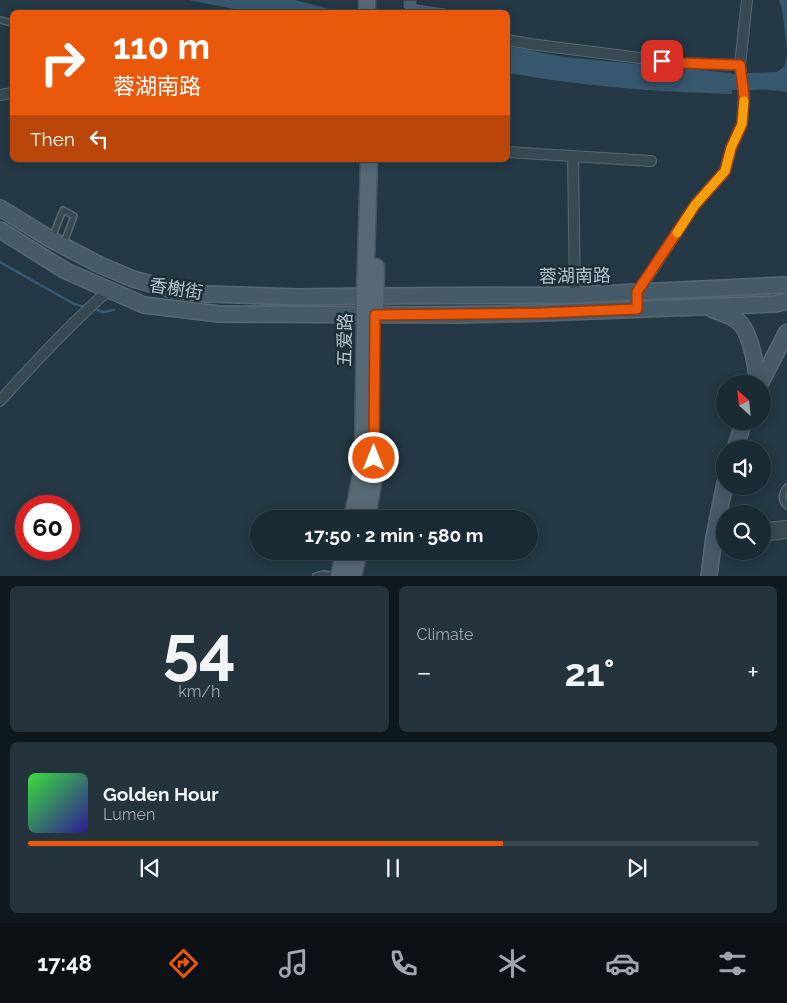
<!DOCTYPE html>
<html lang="en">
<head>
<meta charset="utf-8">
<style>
  :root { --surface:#1b2b34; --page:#24333c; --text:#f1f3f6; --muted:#a0a7ac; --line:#39474f; --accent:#ea580c }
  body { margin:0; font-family:Raleway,"Noto Sans SC",sans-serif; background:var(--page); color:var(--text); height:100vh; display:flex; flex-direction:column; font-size:19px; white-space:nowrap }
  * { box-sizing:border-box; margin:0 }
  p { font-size:16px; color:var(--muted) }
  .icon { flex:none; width:28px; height:28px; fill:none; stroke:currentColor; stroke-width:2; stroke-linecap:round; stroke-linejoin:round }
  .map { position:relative; height:576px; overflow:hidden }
  .panel { display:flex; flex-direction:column; gap:10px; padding:10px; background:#0f181d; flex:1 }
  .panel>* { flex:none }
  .top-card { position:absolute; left:10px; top:10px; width:500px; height:152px; border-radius:8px; box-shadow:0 2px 12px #0003,0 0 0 1px var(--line); background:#ea580c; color:#fff; overflow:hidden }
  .needle { width:32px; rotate:333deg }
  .fabs { position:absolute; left:716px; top:375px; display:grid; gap:10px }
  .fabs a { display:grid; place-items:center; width:55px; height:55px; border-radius:50%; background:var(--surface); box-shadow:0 2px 12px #0003,0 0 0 1px var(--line); font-size:25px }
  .speed { position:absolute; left:15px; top:495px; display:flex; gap:10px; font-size:25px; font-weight:700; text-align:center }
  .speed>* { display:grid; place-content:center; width:65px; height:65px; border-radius:50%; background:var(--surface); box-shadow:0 2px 12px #0003,0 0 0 1px var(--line); line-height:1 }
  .speed .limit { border:8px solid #d22; background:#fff; color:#111 }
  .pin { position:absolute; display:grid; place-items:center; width:42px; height:42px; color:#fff; margin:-21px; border-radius:10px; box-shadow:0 2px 8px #0006 }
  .me { position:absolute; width:55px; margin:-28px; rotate:0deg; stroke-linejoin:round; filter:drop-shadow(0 0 4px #0008) }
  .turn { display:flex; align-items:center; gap:18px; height:105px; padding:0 20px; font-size:22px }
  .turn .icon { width:65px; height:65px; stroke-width:2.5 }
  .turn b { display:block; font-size:35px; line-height:42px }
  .then { display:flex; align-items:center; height:48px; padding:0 20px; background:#0003; gap:10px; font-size:19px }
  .big { font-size:38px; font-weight:700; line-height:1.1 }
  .panel .widget { flex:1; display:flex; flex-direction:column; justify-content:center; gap:8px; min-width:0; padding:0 18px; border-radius:8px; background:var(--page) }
  .panel .dial { align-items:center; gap:0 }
  .dial b { font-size:65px; line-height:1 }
  .song { display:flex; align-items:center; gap:15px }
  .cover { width:60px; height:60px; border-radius:8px; background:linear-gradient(135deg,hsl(120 70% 55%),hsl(250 70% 35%)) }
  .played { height:5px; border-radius:2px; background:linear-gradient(90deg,var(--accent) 65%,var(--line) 65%) }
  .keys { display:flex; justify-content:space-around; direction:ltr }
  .heat { display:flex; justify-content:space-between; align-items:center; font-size:28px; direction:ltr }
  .panel .tiles { flex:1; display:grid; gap:10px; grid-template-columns:1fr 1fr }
  .widget:last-child { grid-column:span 2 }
  .trip { position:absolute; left:250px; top:510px; width:288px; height:50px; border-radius:25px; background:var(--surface); box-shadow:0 2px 12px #0003,0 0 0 1px var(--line); font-weight:700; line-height:50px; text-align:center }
  .tab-bar { display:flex; height:80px; justify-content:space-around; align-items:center; background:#0b1115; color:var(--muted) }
  .tab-bar .icon { width:35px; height:35px }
  .tab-bar .selected { color:var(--accent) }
  .tab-bar b { font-size:22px; color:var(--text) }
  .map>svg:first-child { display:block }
</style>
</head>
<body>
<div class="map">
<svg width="787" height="576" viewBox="0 0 787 576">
  <rect width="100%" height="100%" fill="#243945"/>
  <g fill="#37586e">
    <path d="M189 0H295L341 12H249Z"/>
    <path d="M779 0H787V48L782 9Z"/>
    <path d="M508 46 564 57 731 73 732 94C656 92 582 86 508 73Z"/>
    <path d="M787 56V92L782 91 747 88 745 73 777 72 784 67Z"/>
  </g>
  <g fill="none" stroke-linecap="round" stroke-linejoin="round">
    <g stroke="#37586e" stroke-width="2.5">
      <path d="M0 262 74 304 86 307"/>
      <path d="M153 299 229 307 299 304"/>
      <path d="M644 301 769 294"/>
      <path d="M423 307 551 305 629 302"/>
      <path d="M94 309 103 312 114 310"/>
    </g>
    <path stroke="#37586e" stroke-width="16" d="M710 82H756L787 79"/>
  </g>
  <path fill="#4b616e" stroke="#20313c" d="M403 0H417V4L446 8V12H407L403 7Z"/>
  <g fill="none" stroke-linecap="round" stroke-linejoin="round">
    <defs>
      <g id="lane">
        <path d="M0 20 12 23"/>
        <path d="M52 238 63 210 74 216 66 237 61 244"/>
        <path d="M787 487C781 493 781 501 787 506"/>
        <path d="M316 576 323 574 336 576"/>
      </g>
      <g id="street">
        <path d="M508 40 530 44 680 63 740 65"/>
        <path d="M0 95 12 93"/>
        <path d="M508 152 651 161"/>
        <path d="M573 156 575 295"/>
        <path d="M637 293 695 205 725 171 731 148 742 124 744 96 740 65 747 0"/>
        <path d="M0 401C34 363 71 323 109 290"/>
        <path d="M762 528 787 526"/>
        <path d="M762 536 787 533"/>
      </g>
      <g id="secondary">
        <path d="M0 208 52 240 100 265 133 279 170 289 206 294 299 297 365 296 575 295 784 285 787 286"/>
        <path d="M0 230 66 271 144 305 219 314 457 315 542 313 775 304 787 301"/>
        <path d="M713 310C722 313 734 316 741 324 751 336 757 368 757 384"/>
        <path d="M760 384 787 332"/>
        <path d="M735 449 744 421"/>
        <path d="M709 576 714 537 725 483"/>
      </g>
      <g id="primary">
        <path d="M367 0V12"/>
        <path d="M375 317 376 267"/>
        <path d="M352 519 363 466 365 315V296L369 160"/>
        <path d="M367 519 374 476V447"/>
        <path d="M339 576 345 551"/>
        <path d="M353 576 359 551"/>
      </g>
    </defs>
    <use href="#lane" stroke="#586772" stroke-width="8"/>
    <use href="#street" stroke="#586772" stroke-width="12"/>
    <use href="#secondary" stroke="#586772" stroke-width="18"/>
    <use href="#primary" stroke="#465661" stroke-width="19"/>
    <use href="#lane" stroke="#394a54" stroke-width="5"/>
    <use href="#street" stroke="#394a54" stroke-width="10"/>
    <use href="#secondary" stroke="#475a68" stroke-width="15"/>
    <use href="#primary" stroke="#576974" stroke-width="16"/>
  </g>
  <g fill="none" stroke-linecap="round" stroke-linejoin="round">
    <defs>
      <path id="route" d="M374 458 375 315 542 313 637 309V292L695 205 725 171 731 148 742 124 744 96 740 65 680 63 662 61"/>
    </defs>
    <use href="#route" stroke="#983908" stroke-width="12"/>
    <use href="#route" stroke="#ea580c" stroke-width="9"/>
    <path stroke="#f59e0b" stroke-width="9" d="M677 233 695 205 725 171 731 148 742 124 744 101"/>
  </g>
  <g text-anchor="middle" stroke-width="5" stroke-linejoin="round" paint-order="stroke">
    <g font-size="18" fill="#b7c4ce" stroke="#1e2f3a">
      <text transform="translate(575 276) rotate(-1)" y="6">蓉湖南路</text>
      <text transform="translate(176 289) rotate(9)" y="6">香榭街</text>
      <text transform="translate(345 340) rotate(-89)" y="6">五爱路</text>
    </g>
  </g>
</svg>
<div class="fabs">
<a><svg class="needle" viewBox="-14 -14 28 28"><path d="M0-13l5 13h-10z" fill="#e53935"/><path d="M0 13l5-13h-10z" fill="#a0a7ac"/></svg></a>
<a><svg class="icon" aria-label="sound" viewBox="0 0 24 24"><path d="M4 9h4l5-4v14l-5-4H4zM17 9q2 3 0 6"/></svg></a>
<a><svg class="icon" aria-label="search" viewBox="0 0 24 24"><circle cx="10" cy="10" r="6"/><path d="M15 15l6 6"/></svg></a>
</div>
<div class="speed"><div class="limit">60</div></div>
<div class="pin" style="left:662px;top:61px;background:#d93025"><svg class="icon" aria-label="arrive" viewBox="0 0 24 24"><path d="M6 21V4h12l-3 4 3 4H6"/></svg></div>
<svg class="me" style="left:374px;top:458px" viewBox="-20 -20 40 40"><circle r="17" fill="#ea580c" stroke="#fff" stroke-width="3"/><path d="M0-11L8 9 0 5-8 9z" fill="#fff"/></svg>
<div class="trip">17:50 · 2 min · 580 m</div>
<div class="top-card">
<div class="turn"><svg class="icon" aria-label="right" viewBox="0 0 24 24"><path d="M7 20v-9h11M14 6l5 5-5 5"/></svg><div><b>110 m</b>蓉湖南路</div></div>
<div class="then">Then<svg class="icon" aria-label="left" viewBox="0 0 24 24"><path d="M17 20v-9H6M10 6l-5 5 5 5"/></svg></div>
</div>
</div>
<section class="panel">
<div class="tiles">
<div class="widget dial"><b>54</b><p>km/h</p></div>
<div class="widget"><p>Climate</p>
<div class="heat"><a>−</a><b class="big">21°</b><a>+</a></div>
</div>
<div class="widget">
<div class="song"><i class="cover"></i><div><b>Golden Hour</b><p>Lumen</p></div></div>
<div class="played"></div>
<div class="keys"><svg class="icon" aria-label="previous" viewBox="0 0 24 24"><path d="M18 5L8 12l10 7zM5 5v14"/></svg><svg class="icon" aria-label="pause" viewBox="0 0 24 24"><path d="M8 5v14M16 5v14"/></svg><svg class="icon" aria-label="next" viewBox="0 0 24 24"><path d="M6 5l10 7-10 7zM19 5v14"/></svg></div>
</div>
</div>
</section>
<nav class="tab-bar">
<b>17:48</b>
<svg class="icon selected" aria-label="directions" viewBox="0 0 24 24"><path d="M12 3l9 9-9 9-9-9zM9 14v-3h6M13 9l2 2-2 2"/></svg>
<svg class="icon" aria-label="music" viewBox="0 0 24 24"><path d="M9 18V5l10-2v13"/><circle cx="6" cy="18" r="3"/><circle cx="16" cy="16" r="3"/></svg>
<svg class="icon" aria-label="phone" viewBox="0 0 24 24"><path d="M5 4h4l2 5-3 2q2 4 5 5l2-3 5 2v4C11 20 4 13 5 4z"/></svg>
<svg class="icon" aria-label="climate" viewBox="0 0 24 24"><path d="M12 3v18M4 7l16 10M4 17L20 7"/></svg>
<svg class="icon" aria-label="car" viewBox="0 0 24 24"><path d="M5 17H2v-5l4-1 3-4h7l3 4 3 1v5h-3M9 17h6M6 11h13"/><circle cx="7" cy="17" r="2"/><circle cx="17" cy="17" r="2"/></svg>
<svg class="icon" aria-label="filters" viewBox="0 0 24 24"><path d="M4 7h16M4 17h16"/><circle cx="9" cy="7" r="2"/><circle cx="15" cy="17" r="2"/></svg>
</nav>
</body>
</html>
